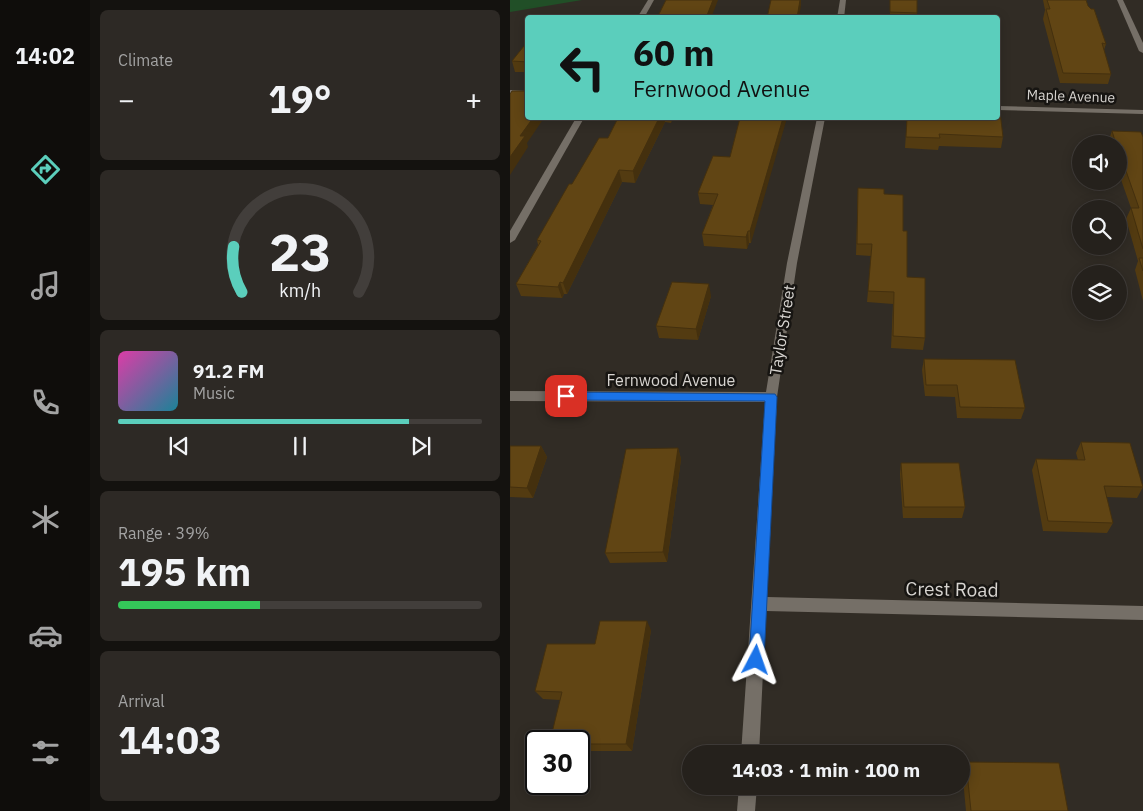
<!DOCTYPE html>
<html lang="en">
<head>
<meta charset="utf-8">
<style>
  :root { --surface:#25211c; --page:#2d2925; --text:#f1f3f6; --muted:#a3a3a3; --line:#423e3b; --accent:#5bcebc }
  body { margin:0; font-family:"IBM Plex Sans",sans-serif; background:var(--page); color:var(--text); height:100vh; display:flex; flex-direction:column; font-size:19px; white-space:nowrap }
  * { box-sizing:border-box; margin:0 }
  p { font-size:16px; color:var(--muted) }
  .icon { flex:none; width:28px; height:28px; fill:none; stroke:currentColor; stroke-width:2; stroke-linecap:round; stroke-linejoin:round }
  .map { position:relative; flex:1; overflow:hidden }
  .panel { display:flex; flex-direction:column; gap:10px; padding:10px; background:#14120f; width:420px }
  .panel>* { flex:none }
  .hud { position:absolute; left:15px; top:15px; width:475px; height:105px; border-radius:5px; box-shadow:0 2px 12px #0003,0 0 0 1px var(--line); background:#5bcebc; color:#111; overflow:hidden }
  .buttons { position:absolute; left:562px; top:135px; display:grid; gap:10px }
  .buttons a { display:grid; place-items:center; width:55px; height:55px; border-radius:50%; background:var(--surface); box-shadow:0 2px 12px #0003,0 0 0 1px var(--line); font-size:25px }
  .speed { position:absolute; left:15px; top:730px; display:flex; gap:10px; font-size:25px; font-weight:700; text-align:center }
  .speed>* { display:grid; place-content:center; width:65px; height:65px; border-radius:50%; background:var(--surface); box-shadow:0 2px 12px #0003,0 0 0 1px var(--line); line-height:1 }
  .speed .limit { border:2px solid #111; border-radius:8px; background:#fff; color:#111 }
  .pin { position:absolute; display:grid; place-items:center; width:42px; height:42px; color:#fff; margin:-21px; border-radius:10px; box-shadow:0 2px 8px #0006 }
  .me { position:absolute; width:55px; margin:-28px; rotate:4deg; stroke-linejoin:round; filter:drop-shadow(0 0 4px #0008) }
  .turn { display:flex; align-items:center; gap:18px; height:105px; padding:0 25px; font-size:22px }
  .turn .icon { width:65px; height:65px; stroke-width:2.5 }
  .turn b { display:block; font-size:35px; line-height:42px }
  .big { font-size:38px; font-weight:700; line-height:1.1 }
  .panel .tile { flex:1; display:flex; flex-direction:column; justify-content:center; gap:8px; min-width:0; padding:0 18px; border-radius:8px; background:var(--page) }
  .panel .dial { align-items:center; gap:0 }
  .dial svg { height:130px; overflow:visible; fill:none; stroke:var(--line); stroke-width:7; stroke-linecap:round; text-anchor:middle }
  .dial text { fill:var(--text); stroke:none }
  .song { display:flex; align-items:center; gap:15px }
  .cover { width:60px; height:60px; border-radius:8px; background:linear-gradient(135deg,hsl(320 70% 55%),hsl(190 70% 35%)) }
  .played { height:5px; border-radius:2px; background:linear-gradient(90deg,var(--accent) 80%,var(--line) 80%) }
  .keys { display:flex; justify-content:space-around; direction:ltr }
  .heat { display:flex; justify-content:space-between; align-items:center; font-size:28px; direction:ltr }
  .charge { height:8px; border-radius:4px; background:linear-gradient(90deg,#34c759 39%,var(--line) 0) }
  .trip { position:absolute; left:172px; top:745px; width:288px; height:50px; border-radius:25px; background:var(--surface); box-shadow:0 2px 12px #0003,0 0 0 1px var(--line); font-weight:700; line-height:50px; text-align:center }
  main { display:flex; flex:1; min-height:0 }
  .tabs { display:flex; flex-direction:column; width:90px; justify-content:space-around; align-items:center; background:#0f0d0b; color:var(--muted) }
  .tabs .icon { width:35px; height:35px }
  .tabs .current { color:var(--accent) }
  .tabs b { font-size:22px; color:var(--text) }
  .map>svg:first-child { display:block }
</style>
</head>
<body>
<main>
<nav class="tabs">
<b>14:02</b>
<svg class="icon current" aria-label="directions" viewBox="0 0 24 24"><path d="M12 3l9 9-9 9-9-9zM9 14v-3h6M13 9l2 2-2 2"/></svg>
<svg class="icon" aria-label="music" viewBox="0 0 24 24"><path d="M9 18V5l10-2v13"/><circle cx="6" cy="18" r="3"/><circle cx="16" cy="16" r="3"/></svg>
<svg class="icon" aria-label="phone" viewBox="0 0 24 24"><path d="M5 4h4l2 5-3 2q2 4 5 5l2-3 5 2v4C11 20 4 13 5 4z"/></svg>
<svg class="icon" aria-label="climate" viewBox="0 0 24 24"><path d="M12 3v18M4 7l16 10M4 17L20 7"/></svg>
<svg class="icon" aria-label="car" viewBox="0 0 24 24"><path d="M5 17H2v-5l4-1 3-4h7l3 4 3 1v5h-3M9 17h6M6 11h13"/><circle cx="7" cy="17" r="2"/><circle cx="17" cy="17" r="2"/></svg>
<svg class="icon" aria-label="filters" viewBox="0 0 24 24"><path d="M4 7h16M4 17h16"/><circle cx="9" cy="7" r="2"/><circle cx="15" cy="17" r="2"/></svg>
</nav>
<section class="panel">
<div class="tile"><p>Climate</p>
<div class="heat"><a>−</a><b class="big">19°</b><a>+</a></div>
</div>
<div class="tile dial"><svg viewBox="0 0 100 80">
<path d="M14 69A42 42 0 1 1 86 69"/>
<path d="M14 69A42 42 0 0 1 9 41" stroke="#5bcebc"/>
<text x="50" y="56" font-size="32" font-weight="700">23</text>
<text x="50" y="72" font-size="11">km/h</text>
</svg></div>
<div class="tile">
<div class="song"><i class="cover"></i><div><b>91.2 FM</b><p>Music</p></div></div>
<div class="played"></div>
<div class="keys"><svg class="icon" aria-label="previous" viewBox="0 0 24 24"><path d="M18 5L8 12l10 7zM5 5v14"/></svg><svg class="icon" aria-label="pause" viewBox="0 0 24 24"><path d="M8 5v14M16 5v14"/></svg><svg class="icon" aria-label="next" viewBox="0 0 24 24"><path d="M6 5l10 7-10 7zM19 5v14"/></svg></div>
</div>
<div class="tile"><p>Range · 39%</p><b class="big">195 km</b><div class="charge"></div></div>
<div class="tile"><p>Arrival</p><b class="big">14:03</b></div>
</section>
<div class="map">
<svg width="633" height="811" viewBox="0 0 633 811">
  <rect width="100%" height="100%" fill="#312c25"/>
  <path fill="#214f27" d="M0 0H72L0 12Z"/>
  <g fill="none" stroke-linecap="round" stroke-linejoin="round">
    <g fill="#756f67" fill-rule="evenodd">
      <path d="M138 0H144L134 18H127Z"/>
      <path d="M330 0H336L334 18H327Z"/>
      <path d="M607 0H613L633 43V53L629 51Z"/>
      <path d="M0 90 18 91V95L0 94Z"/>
      <path d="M488 106 633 110V114L488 110Z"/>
      <path d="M66 118H74L5 240 0 243V231Z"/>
      <path d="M307 118H315L287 263 267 397 257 597 633 606V620L256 611 249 754H231L255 402 0 401V391L256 392 277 263Z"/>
      <path d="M229 786H247L245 811H227Z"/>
    </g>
  </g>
  <g fill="#533b11">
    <rect x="380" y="0" width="27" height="18"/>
    <path d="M533 0H576L578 6 596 44 594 50 601 74 598 84 550 83 533 19 535 10Z"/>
    <path d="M18 41V72H5L2 61Z"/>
    <path d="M108 118H163L161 123 155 122 125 183 112 182 57 294H54L52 298 11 296 6 284 28 245 27 240 62 184 98 138Z"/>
    <path d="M230 118 241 243H239L237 249 194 246 192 234 203 205 190 204 188 193 220 157Z"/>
    <path d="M397 118 493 137 491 148 429 146 428 150 395 148Z"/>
    <path d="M602 131 633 137V301L625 270 628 261 616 219 621 208 609 174V144H599L598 142Z"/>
    <path d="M348 188 374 194 393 231 397 277 415 338 413 350 381 348 383 304 357 302 361 256 346 255Z"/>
    <path d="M201 296 188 340 149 338 146 326Z"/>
    <path d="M414 359 515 408 511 419 447 418 445 397 415 396 412 370Z"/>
    <path d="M571 442 633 487 627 498 596 497 603 523 597 533 533 531 522 470 526 459 568 460 566 453Z"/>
    <path d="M0 446H31L37 457 23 498 0 497Z"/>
    <path d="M168 448 171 459 157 562 100 563 95 553Z"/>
    <path d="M391 463 455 507 452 518H393L390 474Z"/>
    <path d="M141 630 122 751H69V741L50 700 33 699 25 691 85 644Z"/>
    <path d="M456 762 558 811H456L452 769Z"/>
  </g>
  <g fill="#44300e">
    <path d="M203 0H208L201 18H196Z"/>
    <path d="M290 0H291V5L289 18H287Z"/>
    <path d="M23 118H34L17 143 18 147 0 175V157L10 136Z"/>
    <path d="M149 118H154L155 122 125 183 123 171Z"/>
    <path d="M273 118H277L241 243 240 231Z"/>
    <path d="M109 170 112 182 57 294 53 283Z"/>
    <path d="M238 231 239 243 237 249 236 237Z"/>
    <path d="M50 282 54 294 52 298 48 287Z"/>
    <path d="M199 284 201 296 188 340 186 329Z"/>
    <path d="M31 446 37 457 23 498 17 488Z"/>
    <path d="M168 448 171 459 157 562 153 552Z"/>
    <path d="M137 621 141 630 122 751 116 744Z"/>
  </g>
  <g fill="#614514" stroke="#44300e">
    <path d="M156 0H203L196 18H147Z"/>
    <path d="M261 0H290L287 18H257Z"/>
    <path d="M380 0H407V13L380 12Z"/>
    <path d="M537 0H576L578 6 581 9H584L596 44 592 43 601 74 553 73 536 9H540Z"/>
    <path d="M18 41V62L2 61Z"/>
    <path d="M2 91H18V118H23L10 136H15L0 157V94Z"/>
    <path d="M488 95 493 137 429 134 430 138 396 137 397 118H488Z"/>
    <path d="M108 118H149L123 171 109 170 53 283 50 282 48 287 6 284 31 241 27 240 59 184H62L89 138H98Z"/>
    <path d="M230 118H273L240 231H238L236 237 192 234 208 194 188 193 203 156 220 157Z"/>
    <path d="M602 131 631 132 633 137V249L621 208H629L609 151V144H606Z"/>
    <path d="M348 188 374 189V194L393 195V231H397V277L415 278V338L383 336 384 292 358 291 362 244H347Z"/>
    <path d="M629 258H633V271Z"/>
    <path d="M162 282 199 284 186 329 146 326Z"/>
    <path d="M414 359 505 360 515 408 450 407 447 385H416Z"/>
    <path d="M571 442 620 443 633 487 594 486 603 523 538 521 526 459 575 460Z"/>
    <path d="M0 446H31L17 488 0 487Z"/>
    <path d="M168 448 153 552 95 553 116 449Z"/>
    <path d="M391 463H449L455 507H394Z"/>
    <path d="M90 621H137L116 744H69V741H40L52 692 25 691 37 644H85Z"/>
    <path d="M456 762 549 763 558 811H461Z"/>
  </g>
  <path fill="#1a73e8" stroke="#114b97" d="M56 392 265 394 267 397 254 660 252 665 246 667 241 665 239 660 255 401 56 400 50 396Z"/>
  <g text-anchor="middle" stroke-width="5" stroke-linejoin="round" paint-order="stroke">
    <g font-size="14" fill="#d7d4d0" stroke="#171512">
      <text transform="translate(561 96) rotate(2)" y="5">Maple Avenue</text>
    </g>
    <g font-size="16" fill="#d7d4d0" stroke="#171512">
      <text transform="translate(272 330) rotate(-81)" y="6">Taylor Street</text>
      <text x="161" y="386">Fernwood Avenue</text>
    </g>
    <g font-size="19" fill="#d7d4d0" stroke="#171512">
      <text transform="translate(442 589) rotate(1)" y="7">Crest Road</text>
    </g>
  </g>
</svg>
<div class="buttons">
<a><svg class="icon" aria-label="sound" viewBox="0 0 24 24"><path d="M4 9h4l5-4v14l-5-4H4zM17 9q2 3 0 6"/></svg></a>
<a><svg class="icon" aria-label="search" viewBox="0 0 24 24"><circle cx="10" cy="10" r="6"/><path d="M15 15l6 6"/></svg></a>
<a><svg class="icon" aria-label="layers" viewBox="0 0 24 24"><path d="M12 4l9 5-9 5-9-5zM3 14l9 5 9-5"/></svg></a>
</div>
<div class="speed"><div class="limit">30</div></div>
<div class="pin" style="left:56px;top:396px;background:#d93025"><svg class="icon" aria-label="arrive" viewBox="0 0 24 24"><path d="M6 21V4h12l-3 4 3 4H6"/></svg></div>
<svg class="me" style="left:246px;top:660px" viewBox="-20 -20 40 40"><path d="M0-17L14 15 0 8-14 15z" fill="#1a73e8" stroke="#fff" stroke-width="4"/></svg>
<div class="trip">14:03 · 1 min · 100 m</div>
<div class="hud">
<div class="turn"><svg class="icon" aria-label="left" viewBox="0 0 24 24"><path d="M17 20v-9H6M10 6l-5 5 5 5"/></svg><div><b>60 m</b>Fernwood Avenue</div></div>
</div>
</div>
</main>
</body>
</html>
